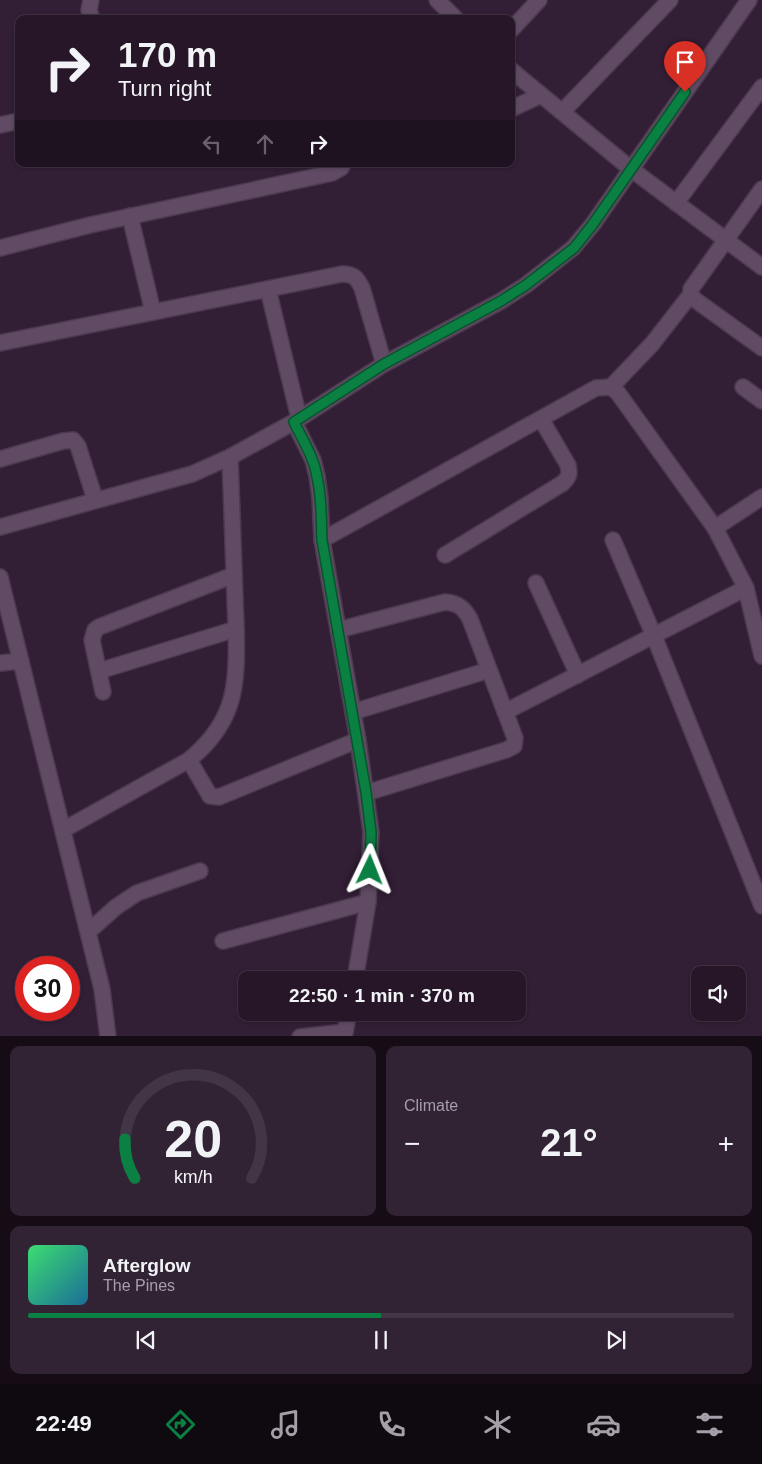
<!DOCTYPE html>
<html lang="en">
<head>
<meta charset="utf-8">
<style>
  :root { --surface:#261628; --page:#322334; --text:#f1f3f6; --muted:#a49fa8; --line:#423545; --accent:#0b8043 }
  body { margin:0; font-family:Arial,sans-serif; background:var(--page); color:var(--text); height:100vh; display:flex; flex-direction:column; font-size:19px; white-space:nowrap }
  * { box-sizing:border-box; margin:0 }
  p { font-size:16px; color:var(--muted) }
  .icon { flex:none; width:28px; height:28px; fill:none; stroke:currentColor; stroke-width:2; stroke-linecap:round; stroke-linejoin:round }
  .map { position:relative; height:1036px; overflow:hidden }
  .panel { display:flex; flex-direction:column; gap:10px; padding:10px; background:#150c16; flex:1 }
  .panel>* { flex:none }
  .top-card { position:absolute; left:15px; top:15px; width:500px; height:152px; border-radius:10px; box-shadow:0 1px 4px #0004,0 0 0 1px var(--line); background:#261628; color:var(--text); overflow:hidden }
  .fabs { position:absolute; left:691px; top:966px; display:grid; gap:10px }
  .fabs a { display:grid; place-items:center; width:55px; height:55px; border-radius:10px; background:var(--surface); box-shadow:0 1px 4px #0004,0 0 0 1px var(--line); font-size:25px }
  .speed { position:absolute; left:15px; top:956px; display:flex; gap:10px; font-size:25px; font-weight:700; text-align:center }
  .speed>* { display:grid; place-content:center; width:65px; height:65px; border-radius:50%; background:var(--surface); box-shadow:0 1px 4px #0004,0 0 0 1px var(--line); line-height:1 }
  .speed .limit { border:8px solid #d22; background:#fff; color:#111 }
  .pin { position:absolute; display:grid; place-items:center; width:42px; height:42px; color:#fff; margin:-51px -21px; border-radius:50% 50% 50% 0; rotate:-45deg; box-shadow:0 0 5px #0007 }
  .pin .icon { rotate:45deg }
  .me { position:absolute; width:55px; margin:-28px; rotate:2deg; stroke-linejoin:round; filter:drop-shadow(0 0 4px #0008) }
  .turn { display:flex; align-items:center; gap:18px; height:105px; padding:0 20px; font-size:22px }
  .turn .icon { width:65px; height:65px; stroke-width:2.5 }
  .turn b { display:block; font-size:35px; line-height:42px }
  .lanes { display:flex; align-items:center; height:48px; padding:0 20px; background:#0003; justify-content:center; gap:25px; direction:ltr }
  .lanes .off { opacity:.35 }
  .big { font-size:38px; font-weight:700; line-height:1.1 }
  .panel .widget { flex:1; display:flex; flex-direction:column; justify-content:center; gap:8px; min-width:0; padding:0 18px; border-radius:10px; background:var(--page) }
  .panel .dial { align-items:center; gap:0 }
  .dial svg { height:130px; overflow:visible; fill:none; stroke:var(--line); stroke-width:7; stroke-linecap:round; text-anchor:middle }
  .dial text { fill:var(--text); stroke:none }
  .song { display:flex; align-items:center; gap:15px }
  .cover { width:60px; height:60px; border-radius:8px; background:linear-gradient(135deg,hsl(140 70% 55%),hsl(200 70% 35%)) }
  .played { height:5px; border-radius:2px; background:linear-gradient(90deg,var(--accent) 50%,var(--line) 50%) }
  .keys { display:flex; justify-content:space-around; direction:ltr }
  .heat { display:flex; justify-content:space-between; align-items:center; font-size:28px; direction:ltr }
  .panel .tiles { flex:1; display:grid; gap:10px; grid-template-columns:1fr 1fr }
  .widget:last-child { grid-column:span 2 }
  .trip { position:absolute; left:238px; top:971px; width:288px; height:50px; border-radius:10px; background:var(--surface); box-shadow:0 1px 4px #0004,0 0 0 1px var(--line); font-weight:700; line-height:50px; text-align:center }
  .menu { display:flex; height:80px; justify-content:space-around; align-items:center; background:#0f0910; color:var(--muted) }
  .menu .icon { width:35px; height:35px }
  .menu .current { color:var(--accent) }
  .menu b { font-size:22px; color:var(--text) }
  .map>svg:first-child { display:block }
</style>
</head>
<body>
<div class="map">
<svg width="762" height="1037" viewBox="0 0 762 1037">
  <rect width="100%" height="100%" fill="#321e35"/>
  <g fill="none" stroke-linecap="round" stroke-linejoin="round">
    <defs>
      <g id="street">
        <path d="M91 0 89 10 92 19"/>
        <path d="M437 0 456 19"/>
        <path d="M511 30 539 0"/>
        <path d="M511 70 631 169 762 267"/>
        <path d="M511 109 541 95"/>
        <path d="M562 112 670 0"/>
        <path d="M0 125 19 121"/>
        <path d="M762 189 691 289V294L694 299 762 348"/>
        <path d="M676 203 762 87"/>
        <path d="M130 216 153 312"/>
        <path d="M0 248 90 225 332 173 341 168 343 164"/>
        <path d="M268 289 299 418"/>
        <path d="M0 343 342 274C354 274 357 278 362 288L384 364"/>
        <path d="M611 387 652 344 691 294"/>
        <path d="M743 387 762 401"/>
        <path d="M294 422 313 460 317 476 320 498 322 540 358 740 371 832 368 902 355 980"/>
        <path d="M0 459 63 441 73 440 78 446 95 499"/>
        <path d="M0 527 192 474 230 457 294 422 384 364 501 301 526 285 573 248 593 224 749 0"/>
        <path d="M715 528 762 497"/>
        <path d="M322 540 596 388 611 387 618 393 715 528 746 588 762 656"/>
        <path d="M613 540 654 636 762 906"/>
        <path d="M445 555 563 483C569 477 570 474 568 465L541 419"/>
        <path d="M0 577 102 989 108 1037"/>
        <path d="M536 583 578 675"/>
        <path d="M338 630 445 602C458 603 464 608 470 619L515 738 514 746 506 750 366 793"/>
        <path d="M0 663 21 661"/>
        <path d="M99 671 236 629"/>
        <path d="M103 692 92 640 95 630 99 627 234 575"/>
        <path d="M353 712 489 670"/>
        <path d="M505 712 746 588"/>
        <path d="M189 760 210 796 219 797 358 740"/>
        <path d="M63 830 189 760C206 746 220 730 228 709 240 680 236 630 235 599 233 552 232 504 230 457"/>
        <path d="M88 932 116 907 137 893 200 871"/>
        <path d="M223 941 368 902"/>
        <path d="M300 1037 345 1032"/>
        <path d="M344 1037 349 1012"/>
      </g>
    </defs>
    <use href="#street" stroke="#4b3a4e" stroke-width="18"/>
    <use href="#street" stroke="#604a64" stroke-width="15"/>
  </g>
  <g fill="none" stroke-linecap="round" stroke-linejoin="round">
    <defs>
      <path id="route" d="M370 870 371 832 366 792 322 540C321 519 322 497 317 477 314 457 302 439 294 422L384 364 501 301 526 285 574 248 593 224 685 92"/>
    </defs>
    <use href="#route" stroke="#07532c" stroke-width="12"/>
    <use href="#route" stroke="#0b8043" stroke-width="9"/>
  </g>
</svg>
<div class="fabs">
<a><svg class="icon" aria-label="sound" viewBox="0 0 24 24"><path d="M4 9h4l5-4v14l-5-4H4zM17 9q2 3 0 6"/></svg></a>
</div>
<div class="speed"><div class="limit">30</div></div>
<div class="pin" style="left:685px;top:92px;background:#d93025"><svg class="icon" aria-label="arrive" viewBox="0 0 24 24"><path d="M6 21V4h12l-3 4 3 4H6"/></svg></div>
<svg class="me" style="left:370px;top:870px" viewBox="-20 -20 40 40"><path d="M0-17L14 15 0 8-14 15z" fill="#0b8043" stroke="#fff" stroke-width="4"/></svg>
<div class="trip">22:50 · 1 min · 370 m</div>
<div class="top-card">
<div class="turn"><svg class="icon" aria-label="right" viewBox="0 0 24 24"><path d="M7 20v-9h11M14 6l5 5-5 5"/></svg><div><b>170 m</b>Turn right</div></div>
<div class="lanes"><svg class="icon off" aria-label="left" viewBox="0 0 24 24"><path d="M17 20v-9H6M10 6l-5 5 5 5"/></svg><svg class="icon off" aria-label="ahead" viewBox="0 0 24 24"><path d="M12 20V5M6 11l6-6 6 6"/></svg><svg class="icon" aria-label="right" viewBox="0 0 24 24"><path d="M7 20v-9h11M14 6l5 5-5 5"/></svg></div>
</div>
</div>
<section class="panel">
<div class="tiles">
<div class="widget dial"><svg viewBox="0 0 100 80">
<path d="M14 69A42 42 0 1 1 86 69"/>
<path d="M14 69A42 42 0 0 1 8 45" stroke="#0b8043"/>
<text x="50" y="56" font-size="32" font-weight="700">20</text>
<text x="50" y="72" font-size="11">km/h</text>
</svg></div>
<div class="widget"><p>Climate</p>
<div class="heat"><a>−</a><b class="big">21°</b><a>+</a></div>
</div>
<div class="widget">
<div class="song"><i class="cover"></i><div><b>Afterglow</b><p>The Pines</p></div></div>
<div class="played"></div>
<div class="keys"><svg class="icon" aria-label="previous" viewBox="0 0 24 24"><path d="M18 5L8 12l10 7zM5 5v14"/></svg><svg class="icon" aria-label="pause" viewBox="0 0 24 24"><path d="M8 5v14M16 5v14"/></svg><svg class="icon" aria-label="next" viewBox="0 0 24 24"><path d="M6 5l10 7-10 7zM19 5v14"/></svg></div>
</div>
</div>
</section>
<nav class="menu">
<b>22:49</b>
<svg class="icon current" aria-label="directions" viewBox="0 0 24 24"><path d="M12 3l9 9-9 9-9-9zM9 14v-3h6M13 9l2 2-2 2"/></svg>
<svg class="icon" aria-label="music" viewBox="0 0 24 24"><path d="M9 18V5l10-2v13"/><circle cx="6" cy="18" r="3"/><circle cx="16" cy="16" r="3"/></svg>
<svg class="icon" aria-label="phone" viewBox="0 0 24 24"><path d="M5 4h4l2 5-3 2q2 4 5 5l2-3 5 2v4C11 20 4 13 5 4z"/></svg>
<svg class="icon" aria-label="climate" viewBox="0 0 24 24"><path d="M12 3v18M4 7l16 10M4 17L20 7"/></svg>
<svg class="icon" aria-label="car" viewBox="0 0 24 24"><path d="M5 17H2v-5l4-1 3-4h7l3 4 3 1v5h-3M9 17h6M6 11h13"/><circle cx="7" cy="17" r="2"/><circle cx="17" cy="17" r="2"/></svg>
<svg class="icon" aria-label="filters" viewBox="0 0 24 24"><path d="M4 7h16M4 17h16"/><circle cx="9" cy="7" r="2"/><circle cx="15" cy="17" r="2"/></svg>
</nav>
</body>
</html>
